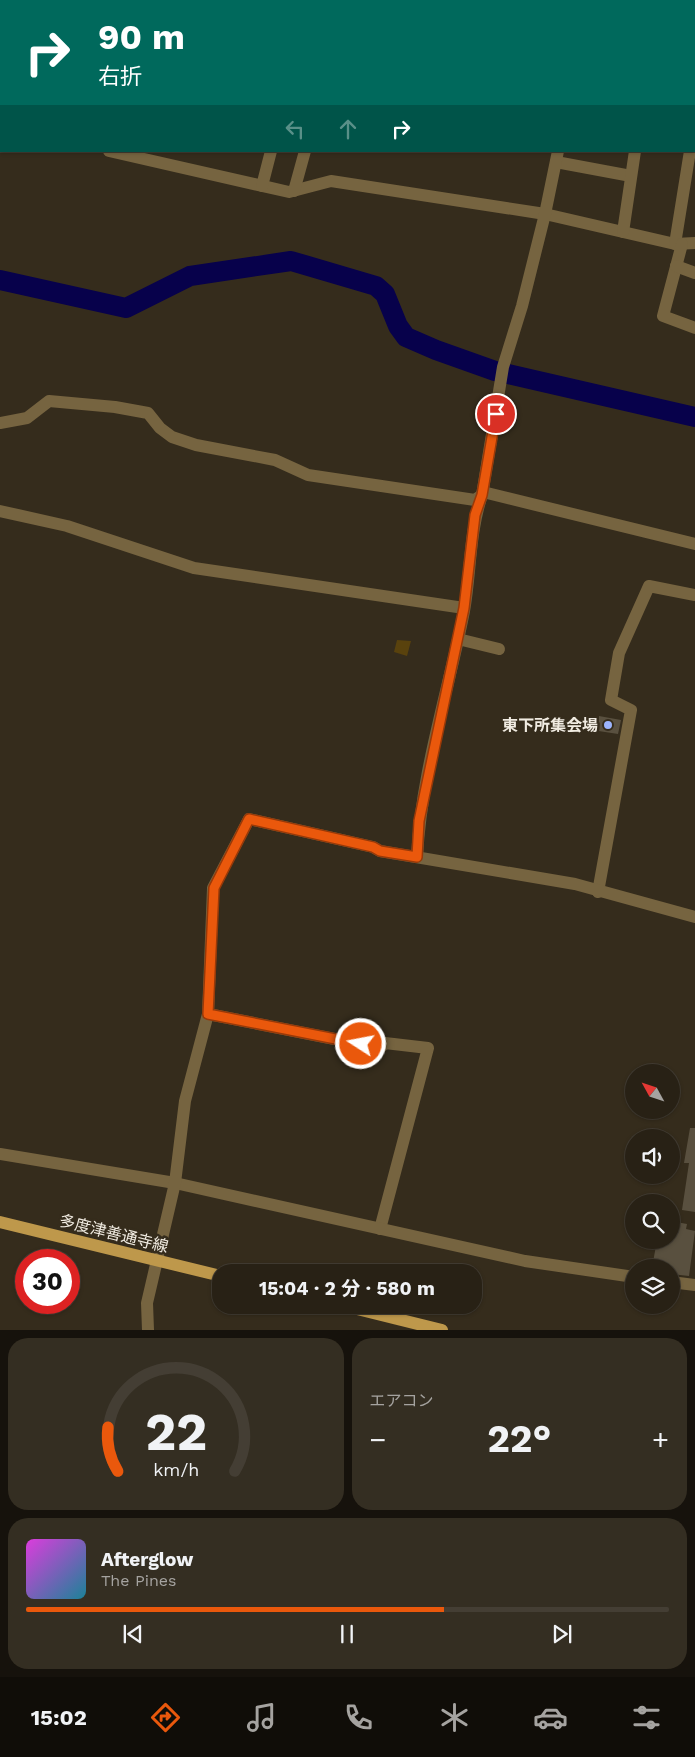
<!DOCTYPE html>
<html lang="ja">
<head>
<meta charset="utf-8">
<style>
  :root { --surface:#282115; --page:#342e22; --text:#f1f3f6; --muted:#a5a3a0; --line:#443e34; --accent:#ea580c }
  body { margin:0; font-family:"Work Sans","Noto Sans JP",sans-serif; background:var(--page); color:var(--text); height:100vh; display:flex; flex-direction:column; font-size:19px; white-space:nowrap }
  * { box-sizing:border-box; margin:0 }
  p { font-size:16px; color:var(--muted) }
  .icon { flex:none; width:28px; height:28px; fill:none; stroke:currentColor; stroke-width:2; stroke-linecap:round; stroke-linejoin:round }
  .map { position:relative; height:1330px; overflow:hidden }
  .drawer { display:flex; flex-direction:column; gap:8px; padding:8px; background:#16120c; flex:1 }
  .drawer>* { flex:none }
  .hud { position:absolute; left:0px; top:0px; width:695px; height:152px; box-shadow:0 1px 4px #0004,0 0 0 1px var(--line); background:#00695c; color:#fff; overflow:hidden }
  .needle { width:32px; rotate:310deg }
  .fabs { position:absolute; left:625px; top:1064px; display:grid; gap:10px }
  .fabs a { display:grid; place-items:center; width:55px; height:55px; border-radius:50%; background:var(--surface); box-shadow:0 1px 4px #0004,0 0 0 1px var(--line); font-size:25px }
  .speed { position:absolute; left:15px; top:1249px; display:flex; gap:10px; font-size:25px; font-weight:700; text-align:center }
  .speed>* { display:grid; place-content:center; width:65px; height:65px; border-radius:50%; background:var(--surface); box-shadow:0 1px 4px #0004,0 0 0 1px var(--line); line-height:1 }
  .speed .limit { border:8px solid #d22; background:#fff; color:#111 }
  .pin { position:absolute; display:grid; place-items:center; width:42px; height:42px; color:#fff; margin:-21px; border:2px solid #fff; border-radius:50%; box-shadow:0 1px 5px #0007 }
  .me { position:absolute; width:55px; margin:-28px; rotate:281deg; stroke-linejoin:round; filter:drop-shadow(0 0 4px #0008) }
  .turn { display:flex; align-items:center; gap:18px; height:105px; padding:0 15px; font-size:22px }
  .turn .icon { width:65px; height:65px; stroke-width:2.5 }
  .turn b { display:block; font-size:35px; line-height:42px }
  .lanes { display:flex; align-items:center; height:48px; padding:0 15px; background:#0003; justify-content:center; gap:25px; direction:ltr }
  .lanes .off { opacity:.35 }
  .big { font-size:38px; font-weight:700; line-height:1.1 }
  .drawer .card { flex:1; display:flex; flex-direction:column; justify-content:center; gap:8px; min-width:0; padding:0 18px; border-radius:20px; background:var(--page) }
  .drawer .dial { align-items:center; gap:0 }
  .dial svg { height:130px; overflow:visible; fill:none; stroke:var(--line); stroke-width:7; stroke-linecap:round; text-anchor:middle }
  .dial text { fill:var(--text); stroke:none }
  .song { display:flex; align-items:center; gap:15px }
  .cover { width:60px; height:60px; border-radius:8px; background:linear-gradient(135deg,hsl(300 70% 55%),hsl(190 70% 35%)) }
  .played { height:5px; border-radius:2px; background:linear-gradient(90deg,var(--accent) 65%,var(--line) 65%) }
  .keys { display:flex; justify-content:space-around; direction:ltr }
  .heat { display:flex; justify-content:space-between; align-items:center; font-size:28px; direction:ltr }
  .drawer .tiles { flex:1; display:grid; gap:8px; grid-template-columns:1fr 1fr }
  .card:last-child { grid-column:span 2 }
  .trip { position:absolute; left:212px; top:1264px; width:270px; height:50px; border-radius:20px; background:var(--surface); box-shadow:0 1px 4px #0004,0 0 0 1px var(--line); font-weight:700; line-height:50px; text-align:center }
  .menu { display:flex; height:80px; justify-content:space-around; align-items:center; background:#100d08; color:var(--muted) }
  .menu .icon { width:35px; height:35px }
  .menu .on { color:var(--accent) }
  .menu b { font-size:22px; color:var(--text) }
  .map>svg:first-child { display:block }
</style>
</head>
<body>
<div class="map">
<svg width="695" height="1330" viewBox="0 0 695 1330">
  <rect width="100%" height="100%" fill="#352c1c"/>
  <path fill="#59420d" d="M397 640 411 641 407 656 394 652Z"/>
  <path fill="#07014b" d="M644 0H695V50L694 1Z"/>
  <g fill="none" stroke-linecap="round" stroke-linejoin="round">
    <path stroke="#07014b" stroke-width="20" d="M0 280 126 308 190 276 291 261 376 286 385 294 398 326 406 337 436 350 495 371 695 417"/>
  </g>
  <g fill="#59503f">
    <path d="M599 716 621 720 618 734 592 730 594 718 599 719Z"/>
    <path d="M690 1128H695V1212L682 1210 689 1163H684Z"/>
    <path d="M671 1221 687 1224 686 1229 695 1231 689 1276 671 1274V1268H652L657 1240H671Z"/>
  </g>
  <g fill="none" stroke-linecap="round" stroke-linejoin="round">
    <g stroke="#766440" stroke-width="12">
      <path d="M636 0 637 1"/>
      <path d="M586 1V0"/>
      <path d="M0 53 1 54"/>
      <path d="M694 54H695"/>
      <path d="M694 85 695 86"/>
      <path d="M694 125 695 117"/>
      <path d="M109 151 289 192 331 181 545 214 675 244 695 243"/>
      <path d="M556 162 631 176"/>
      <path d="M262 186 271 151"/>
      <path d="M294 191 305 151"/>
      <path d="M623 232 635 151"/>
      <path d="M675 244 690 151"/>
      <path d="M682 244 663 316 695 328"/>
      <path d="M676 266 695 273"/>
      <path d="M0 423 27 418 49 401 115 407 148 413 160 428 172 437 196 445 275 460 308 475 475 500 482 495"/>
      <path d="M483 492 695 544"/>
      <path d="M0 511 67 526 194 568 464 608"/>
      <path d="M458 639 499 649"/>
      <path d="M417 857C421 774 448 693 464 611 471 572 469 533 482 495L503 367 522 306 545 214 558 151"/>
      <path d="M598 892 631 710 611 700 619 653 649 586 695 595"/>
      <path d="M208 1014 380 1048 385 1043 428 1048 380 1229"/>
      <path d="M0 1154 175 1183 525 1261 634 1277"/>
      <path d="M671 1282 695 1285"/>
      <path d="M148 1330 147 1303 175 1183 185 1101 208 1014 213 888 249 819 373 847 380 851 575 884 695 917"/>
    </g>
    <g stroke="#be984b" stroke-width="12">
      <path d="M0 1222 221 1276"/>
      <path d="M341 1305 442 1330"/>
    </g>
  </g>
  <g fill="none" stroke-linecap="round" stroke-linejoin="round">
    <defs>
      <path id="route" d="M361 1044 208 1014 214 888 249 819 373 847 380 851 417 857 419 821 464 608 475 515 482 495 496 414"/>
    </defs>
    <use href="#route" stroke="#983908" stroke-width="12"/>
    <use href="#route" stroke="#ea580c" stroke-width="9"/>
  </g>
  <circle fill="#9cb4fd" stroke="#352c1c" stroke-width="2" cx="608" cy="725" r="5"/>
  <g text-anchor="middle" stroke-width="5" stroke-linejoin="round" paint-order="stroke">
    <g font-size="16" font-weight="bold" fill="#f0ebe1" stroke="#352c1c" text-anchor="end">
      <text x="598" y="731">東下所集会場</text>
    </g>
    <g font-size="16" fill="#f0ebe1" stroke="#352c1c">
      <text transform="translate(114 1233) rotate(14)" y="6">多度津善通寺線</text>
    </g>
  </g>
</svg>
<div class="fabs">
<a><svg class="needle" viewBox="-14 -14 28 28"><path d="M0-13l5 13h-10z" fill="#e53935"/><path d="M0 13l5-13h-10z" fill="#a5a3a0"/></svg></a>
<a><svg class="icon" aria-label="sound" viewBox="0 0 24 24"><path d="M4 9h4l5-4v14l-5-4H4zM17 9q2 3 0 6"/></svg></a>
<a><svg class="icon" aria-label="search" viewBox="0 0 24 24"><circle cx="10" cy="10" r="6"/><path d="M15 15l6 6"/></svg></a>
<a><svg class="icon" aria-label="layers" viewBox="0 0 24 24"><path d="M12 4l9 5-9 5-9-5zM3 14l9 5 9-5"/></svg></a>
</div>
<div class="speed"><div class="limit">30</div></div>
<div class="pin" style="left:496px;top:414px;background:#d93025"><svg class="icon" aria-label="arrive" viewBox="0 0 24 24"><path d="M6 21V4h12l-3 4 3 4H6"/></svg></div>
<svg class="me" style="left:361px;top:1044px" viewBox="-20 -20 40 40"><circle r="17" fill="#ea580c" stroke="#fff" stroke-width="3"/><path d="M0-11L8 9 0 5-8 9z" fill="#fff"/></svg>
<div class="trip">15:04 · 2 分 · 580 m</div>
<div class="hud">
<div class="turn"><svg class="icon" aria-label="right" viewBox="0 0 24 24"><path d="M7 20v-9h11M14 6l5 5-5 5"/></svg><div><b>90 m</b>右折</div></div>
<div class="lanes"><svg class="icon off" aria-label="left" viewBox="0 0 24 24"><path d="M17 20v-9H6M10 6l-5 5 5 5"/></svg><svg class="icon off" aria-label="ahead" viewBox="0 0 24 24"><path d="M12 20V5M6 11l6-6 6 6"/></svg><svg class="icon" aria-label="right" viewBox="0 0 24 24"><path d="M7 20v-9h11M14 6l5 5-5 5"/></svg></div>
</div>
</div>
<section class="drawer">
<div class="tiles">
<div class="card dial"><svg viewBox="0 0 100 80">
<path d="M14 69A42 42 0 1 1 86 69"/>
<path d="M14 69A42 42 0 0 1 8 42" stroke="#ea580c"/>
<text x="50" y="56" font-size="32" font-weight="700">22</text>
<text x="50" y="72" font-size="11">km/h</text>
</svg></div>
<div class="card"><p>エアコン</p>
<div class="heat"><a>−</a><b class="big">22°</b><a>+</a></div>
</div>
<div class="card">
<div class="song"><i class="cover"></i><div><b>Afterglow</b><p>The Pines</p></div></div>
<div class="played"></div>
<div class="keys"><svg class="icon" aria-label="previous" viewBox="0 0 24 24"><path d="M18 5L8 12l10 7zM5 5v14"/></svg><svg class="icon" aria-label="pause" viewBox="0 0 24 24"><path d="M8 5v14M16 5v14"/></svg><svg class="icon" aria-label="next" viewBox="0 0 24 24"><path d="M6 5l10 7-10 7zM19 5v14"/></svg></div>
</div>
</div>
</section>
<nav class="menu">
<b>15:02</b>
<svg class="icon on" aria-label="directions" viewBox="0 0 24 24"><path d="M12 3l9 9-9 9-9-9zM9 14v-3h6M13 9l2 2-2 2"/></svg>
<svg class="icon" aria-label="music" viewBox="0 0 24 24"><path d="M9 18V5l10-2v13"/><circle cx="6" cy="18" r="3"/><circle cx="16" cy="16" r="3"/></svg>
<svg class="icon" aria-label="phone" viewBox="0 0 24 24"><path d="M5 4h4l2 5-3 2q2 4 5 5l2-3 5 2v4C11 20 4 13 5 4z"/></svg>
<svg class="icon" aria-label="climate" viewBox="0 0 24 24"><path d="M12 3v18M4 7l16 10M4 17L20 7"/></svg>
<svg class="icon" aria-label="car" viewBox="0 0 24 24"><path d="M5 17H2v-5l4-1 3-4h7l3 4 3 1v5h-3M9 17h6M6 11h13"/><circle cx="7" cy="17" r="2"/><circle cx="17" cy="17" r="2"/></svg>
<svg class="icon" aria-label="filters" viewBox="0 0 24 24"><path d="M4 7h16M4 17h16"/><circle cx="9" cy="7" r="2"/><circle cx="15" cy="17" r="2"/></svg>
</nav>
</body>
</html>
